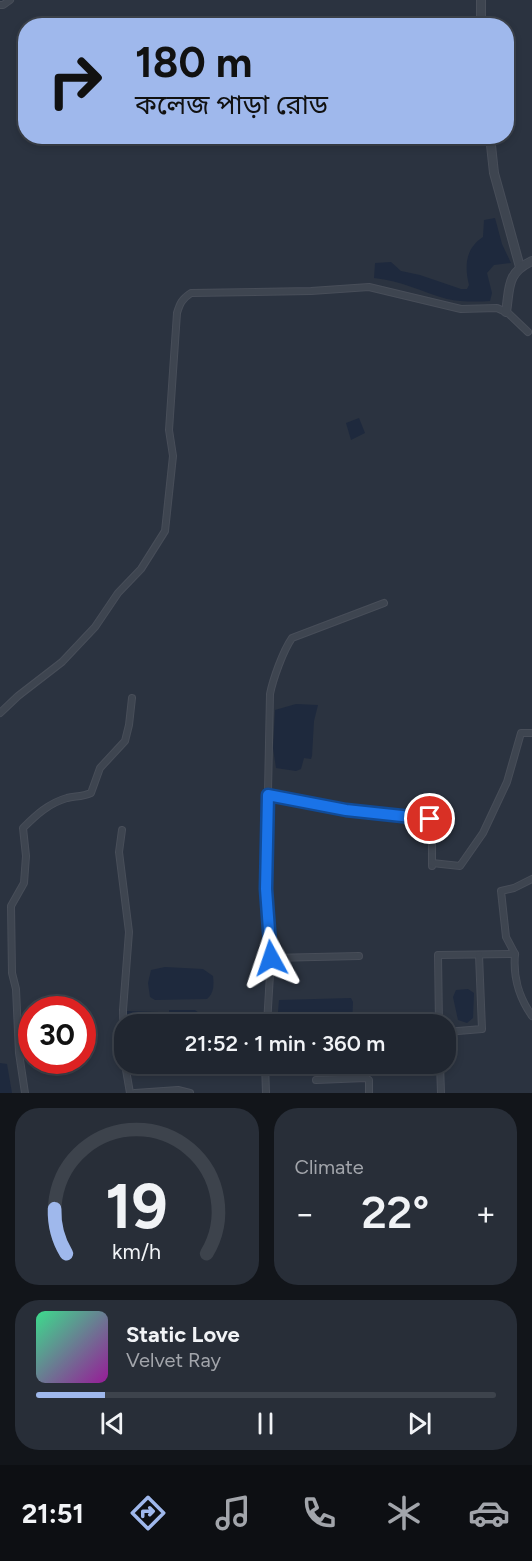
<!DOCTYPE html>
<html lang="en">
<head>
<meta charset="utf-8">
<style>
  :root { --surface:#202630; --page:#282e38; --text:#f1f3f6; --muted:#a2a5ab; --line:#3d434c; --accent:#9fb8ec }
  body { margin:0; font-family:Figtree,"Noto Sans Bengali",sans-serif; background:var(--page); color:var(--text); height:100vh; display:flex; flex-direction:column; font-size:22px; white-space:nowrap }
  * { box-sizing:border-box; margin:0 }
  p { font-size:20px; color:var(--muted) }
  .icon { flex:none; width:33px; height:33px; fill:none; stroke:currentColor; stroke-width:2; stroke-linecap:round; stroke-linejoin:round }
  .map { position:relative; height:1093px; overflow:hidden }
  .sheet { display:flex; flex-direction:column; gap:15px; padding:15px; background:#12151a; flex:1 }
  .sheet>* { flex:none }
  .hud { position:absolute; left:18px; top:18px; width:496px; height:126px; border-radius:24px; box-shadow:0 3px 9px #0003,0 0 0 2px var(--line); background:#9fb8ec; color:#111; overflow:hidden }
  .speed { position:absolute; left:18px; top:996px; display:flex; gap:12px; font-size:30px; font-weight:700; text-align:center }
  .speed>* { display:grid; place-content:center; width:78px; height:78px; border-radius:50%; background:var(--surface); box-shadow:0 3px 9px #0003,0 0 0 2px var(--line); line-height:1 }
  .speed .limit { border:9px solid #d22; background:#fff; color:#111 }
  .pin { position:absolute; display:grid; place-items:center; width:51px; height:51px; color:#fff; margin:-26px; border:3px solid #fff; border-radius:50%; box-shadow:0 2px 6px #0007 }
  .me { position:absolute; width:66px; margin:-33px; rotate:355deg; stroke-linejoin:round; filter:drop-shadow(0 0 4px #0008) }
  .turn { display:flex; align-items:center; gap:21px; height:126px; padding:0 18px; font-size:27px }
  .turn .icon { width:78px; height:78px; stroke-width:2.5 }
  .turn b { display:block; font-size:42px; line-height:51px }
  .big { font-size:45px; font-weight:600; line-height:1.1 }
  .sheet .widget { flex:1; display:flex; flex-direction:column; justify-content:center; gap:9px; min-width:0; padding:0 21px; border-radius:24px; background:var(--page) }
  .sheet .dial { align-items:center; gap:0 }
  .dial svg { height:156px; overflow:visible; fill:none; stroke:var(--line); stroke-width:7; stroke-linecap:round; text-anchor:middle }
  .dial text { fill:var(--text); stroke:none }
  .song { display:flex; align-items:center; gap:18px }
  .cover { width:72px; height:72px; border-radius:9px; background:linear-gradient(135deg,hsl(150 70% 55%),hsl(300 70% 35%)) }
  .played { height:6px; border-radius:3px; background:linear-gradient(90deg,var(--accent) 15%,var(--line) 15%) }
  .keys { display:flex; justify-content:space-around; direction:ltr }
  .heat { display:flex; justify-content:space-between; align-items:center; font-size:33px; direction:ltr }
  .sheet .tiles { flex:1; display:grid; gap:15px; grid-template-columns:1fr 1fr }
  .widget:last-child { grid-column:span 2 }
  .trip { position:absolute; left:114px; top:1014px; width:342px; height:60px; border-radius:24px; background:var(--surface); box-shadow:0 3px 9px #0003,0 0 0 2px var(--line); font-weight:600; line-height:60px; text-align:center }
  .tab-bar { display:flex; height:96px; justify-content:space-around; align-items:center; background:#0d0f13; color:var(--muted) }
  .tab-bar .icon { width:42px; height:42px }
  .tab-bar .on { color:var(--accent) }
  .tab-bar b { font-size:27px; color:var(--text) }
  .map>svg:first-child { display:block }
</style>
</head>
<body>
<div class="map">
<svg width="532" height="1093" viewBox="0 0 532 1093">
  <rect width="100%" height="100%" fill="#2b3340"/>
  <g fill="#1e293d">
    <path d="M495 218 502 244 511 263 494 265 487 273 492 293 490 301C476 302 461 302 447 299 422 292 402 281 374 278L375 263 391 262 401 271 420 275 461 289H467L469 285C464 265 466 248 483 237L484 220Z"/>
    <path d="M359 418 365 433 351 440 346 423Z"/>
    <path d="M296 704 318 705 314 721 312 756 311 759 304 758 301 769 296 771 276 768 273 748 275 710Z"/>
    <path d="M165 967 203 969 213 976C214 985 214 993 207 999L155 1000 150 997 148 983 151 970Z"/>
    <path d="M468 989 474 993 473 1018 467 1023 458 1020 453 997 456 990Z"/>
    <path d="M351 998 353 1002 352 1024H277L279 1000Z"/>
    <path d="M169 1010H195L199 1013 200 1024H170Z"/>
    <path d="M126 1011 159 1012V1024H126Z"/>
    <path d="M0 1063 7 1064 12 1093H0Z"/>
  </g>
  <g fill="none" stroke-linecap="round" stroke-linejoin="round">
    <defs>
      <g id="minor">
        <path d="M0 5H3L10 0"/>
        <path d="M0 713 18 696 62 662 95 627 118 593 141 569 165 531 173 456 169 430 177 313C180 303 182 299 191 293L311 291 369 287 461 309 497 308 508 313 528 332"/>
        <path d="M268 795 346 810 430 819 432 824V866"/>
        <path d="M122 830 119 852 129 932 123 1010 124 1055"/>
        <path d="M432 863 460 866 483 833 507 782 521 733H532"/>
        <path d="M515 954 506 937 501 891 514 888 532 879"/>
        <path d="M271 958 359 956"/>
        <path d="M267 1024 271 958 266 889 270 694C273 679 283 651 292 638L384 603"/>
        <path d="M439 1024 438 955 515 954C513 977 518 996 532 1016"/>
        <path d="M446 1032 482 1029 479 955"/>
        <path d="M125 1064 130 1093"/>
        <path d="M265 1064 266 1093"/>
        <path d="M440 1064 441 1093"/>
        <path d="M316 1080 366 1078 369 1080V1093"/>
        <path d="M25 1093 19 1053 16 989 12 973 11 906 24 883 26 856 23 828C36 815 49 803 67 798 75 796 82 797 91 793L100 768 125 741 129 725 132 698"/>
        <path d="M135 1093 178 1090 190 1093"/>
      </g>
      <g id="tertiary">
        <path d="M481 0V26"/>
        <path d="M490 136 494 173 520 267"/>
        <path d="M506 312C510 288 506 273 532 261"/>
      </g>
    </defs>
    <use href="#minor" stroke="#484e59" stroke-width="8"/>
    <use href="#tertiary" stroke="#484e59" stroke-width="10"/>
    <use href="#minor" stroke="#3e4550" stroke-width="6"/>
    <use href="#tertiary" stroke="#3e4550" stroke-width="8"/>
  </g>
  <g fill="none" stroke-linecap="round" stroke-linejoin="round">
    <defs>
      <path id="route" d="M271 958 266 889 268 795 346 810 430 819"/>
    </defs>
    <use href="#route" stroke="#114b97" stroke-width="15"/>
    <use href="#route" stroke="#1a73e8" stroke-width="10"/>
  </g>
</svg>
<div class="speed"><div class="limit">30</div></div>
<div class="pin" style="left:430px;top:819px;background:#d93025"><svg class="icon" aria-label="arrive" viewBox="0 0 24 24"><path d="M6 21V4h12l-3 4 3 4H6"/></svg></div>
<svg class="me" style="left:271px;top:958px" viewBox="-20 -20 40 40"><path d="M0-17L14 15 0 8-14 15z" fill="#1a73e8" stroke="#fff" stroke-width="4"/></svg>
<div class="trip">21:52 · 1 min · 360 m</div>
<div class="hud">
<div class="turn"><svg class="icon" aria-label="right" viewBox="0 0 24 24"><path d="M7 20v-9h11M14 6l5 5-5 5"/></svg><div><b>180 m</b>কলেজ পাড়া রোড</div></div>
</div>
</div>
<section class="sheet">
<div class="tiles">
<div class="widget dial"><svg viewBox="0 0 100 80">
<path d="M14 69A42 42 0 1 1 86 69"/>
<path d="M14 69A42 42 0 0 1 8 46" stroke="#9fb8ec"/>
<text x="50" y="56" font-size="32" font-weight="700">19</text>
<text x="50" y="72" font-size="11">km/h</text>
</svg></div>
<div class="widget"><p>Climate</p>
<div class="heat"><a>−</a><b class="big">22°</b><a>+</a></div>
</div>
<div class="widget">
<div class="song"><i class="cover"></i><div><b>Static Love</b><p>Velvet Ray</p></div></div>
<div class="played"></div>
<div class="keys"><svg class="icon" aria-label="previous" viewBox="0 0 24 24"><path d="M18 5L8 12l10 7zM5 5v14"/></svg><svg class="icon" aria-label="pause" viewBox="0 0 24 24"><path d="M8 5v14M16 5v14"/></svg><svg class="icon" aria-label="next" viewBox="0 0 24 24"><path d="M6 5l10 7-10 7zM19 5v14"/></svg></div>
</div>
</div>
</section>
<nav class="tab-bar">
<b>21:51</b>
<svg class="icon on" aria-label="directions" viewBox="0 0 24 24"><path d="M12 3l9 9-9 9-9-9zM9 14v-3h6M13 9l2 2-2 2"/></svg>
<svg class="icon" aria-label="music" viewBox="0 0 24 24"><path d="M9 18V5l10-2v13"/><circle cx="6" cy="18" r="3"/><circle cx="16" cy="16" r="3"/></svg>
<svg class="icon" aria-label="phone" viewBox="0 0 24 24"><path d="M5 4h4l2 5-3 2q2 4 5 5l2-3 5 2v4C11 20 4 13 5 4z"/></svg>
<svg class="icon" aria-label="climate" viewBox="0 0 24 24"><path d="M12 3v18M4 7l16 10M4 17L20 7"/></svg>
<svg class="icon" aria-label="car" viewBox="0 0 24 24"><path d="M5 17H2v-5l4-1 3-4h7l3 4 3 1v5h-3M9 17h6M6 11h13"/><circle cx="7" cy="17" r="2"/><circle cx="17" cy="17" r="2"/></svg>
</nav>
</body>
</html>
